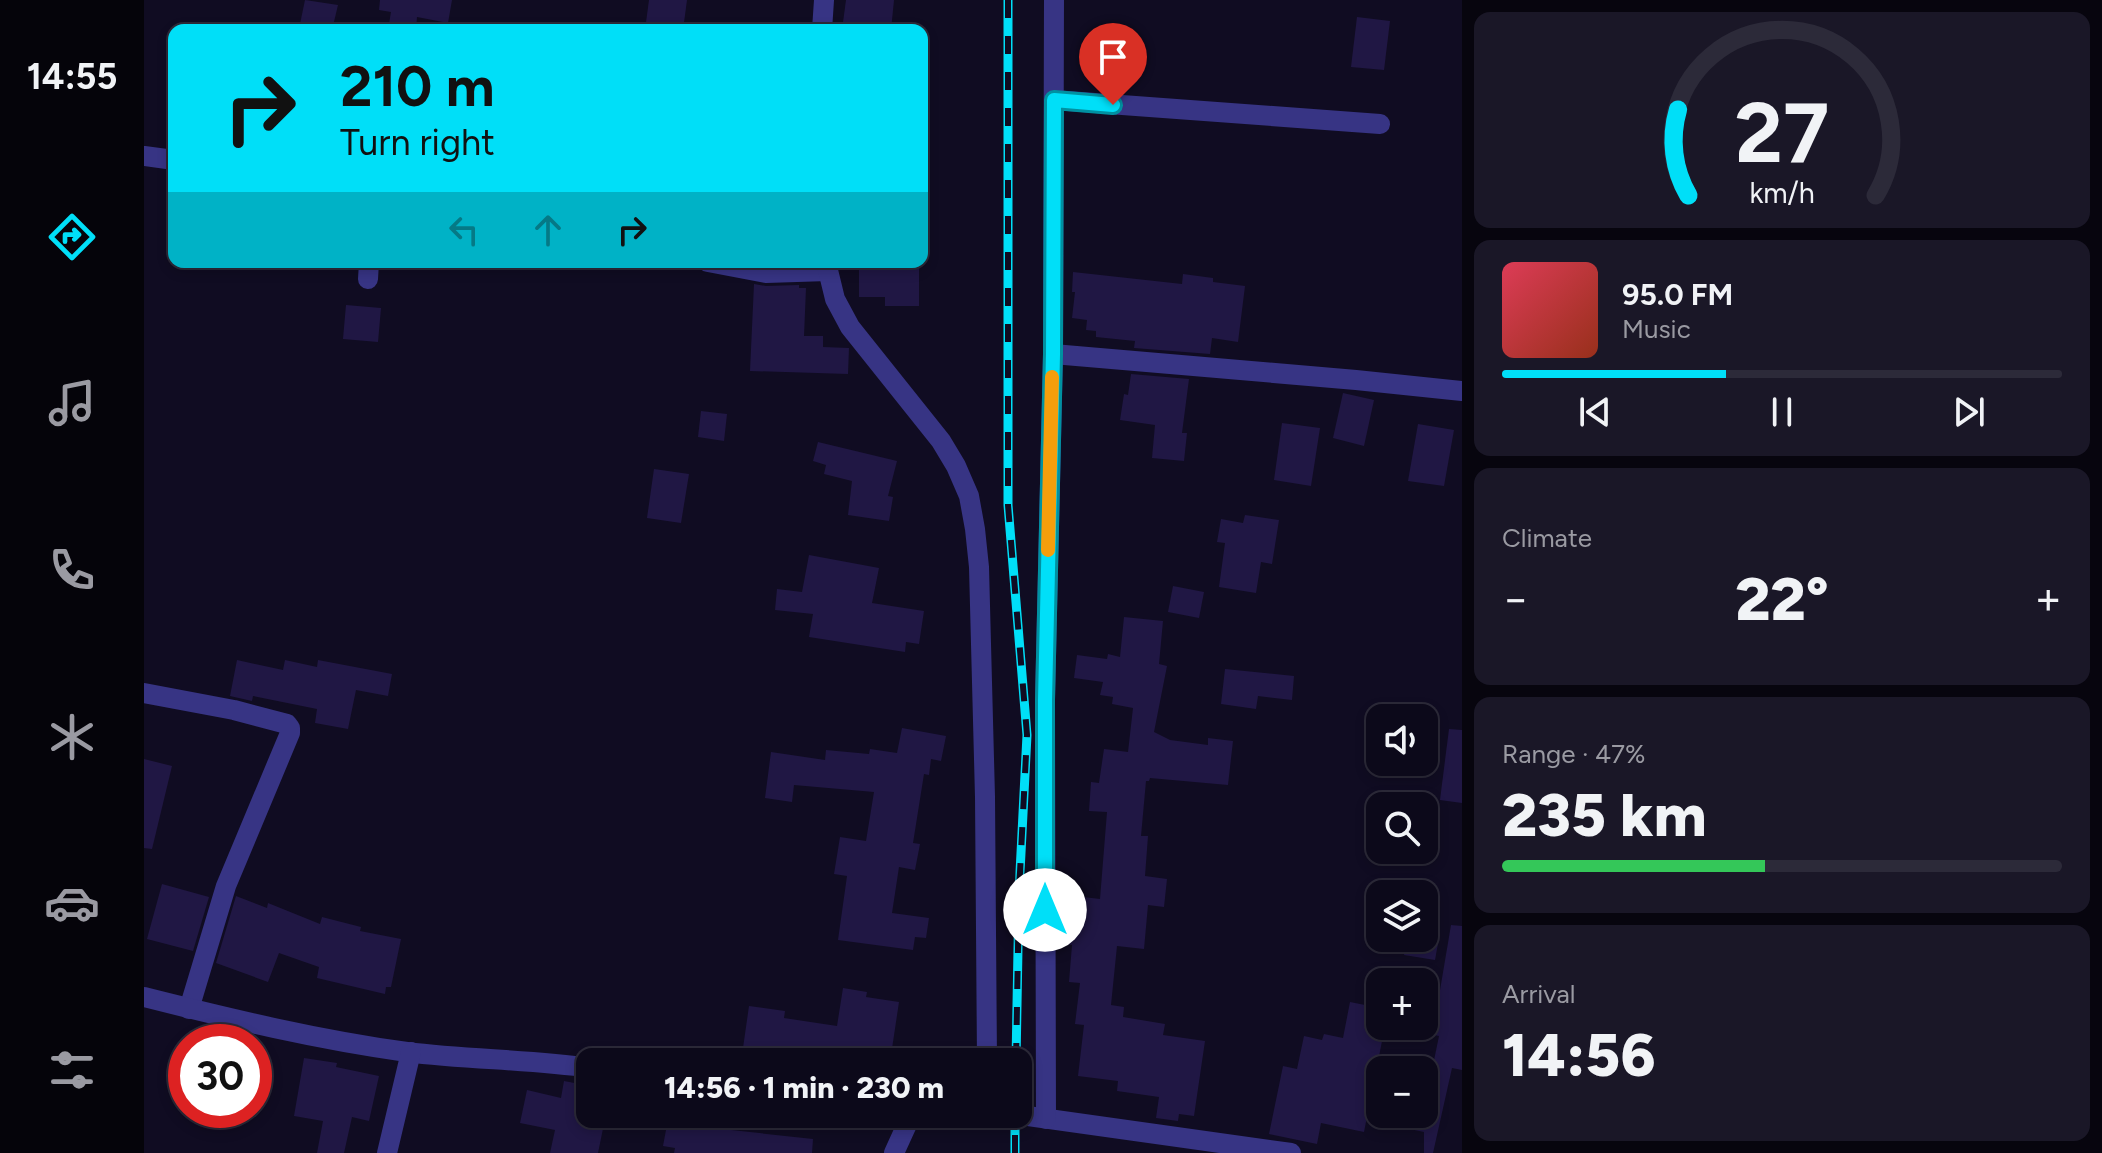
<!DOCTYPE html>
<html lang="en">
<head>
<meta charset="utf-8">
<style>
  :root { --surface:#0c091a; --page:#1a1727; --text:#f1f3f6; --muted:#9a9aa2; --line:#2c2a39; --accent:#00dff8 }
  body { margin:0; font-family:Figtree,sans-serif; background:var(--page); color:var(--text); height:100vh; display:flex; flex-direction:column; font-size:30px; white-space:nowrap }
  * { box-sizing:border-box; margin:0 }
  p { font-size:26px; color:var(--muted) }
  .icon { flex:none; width:44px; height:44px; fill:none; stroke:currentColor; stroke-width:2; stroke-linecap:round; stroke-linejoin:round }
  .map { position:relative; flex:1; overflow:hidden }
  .side { display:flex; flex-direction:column; gap:12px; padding:12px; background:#07050e; width:640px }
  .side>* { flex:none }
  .banner { position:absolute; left:24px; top:24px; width:760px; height:244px; border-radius:16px; box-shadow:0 4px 12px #0003,0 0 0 2px var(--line); background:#00dff8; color:#111; overflow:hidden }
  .fabs { position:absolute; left:1222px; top:704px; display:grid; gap:16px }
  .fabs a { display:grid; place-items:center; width:72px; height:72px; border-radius:16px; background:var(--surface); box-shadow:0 4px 12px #0003,0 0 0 2px var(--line); font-size:40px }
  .speed { position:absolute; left:24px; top:1024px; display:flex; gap:16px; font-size:40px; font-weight:700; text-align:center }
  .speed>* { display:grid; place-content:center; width:104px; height:104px; border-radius:50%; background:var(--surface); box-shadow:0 4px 12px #0003,0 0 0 2px var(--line); line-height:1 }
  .speed .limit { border:12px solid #d22; background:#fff; color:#111 }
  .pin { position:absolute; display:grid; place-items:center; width:68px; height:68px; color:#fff; margin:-82px -34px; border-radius:50% 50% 50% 0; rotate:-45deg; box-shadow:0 0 8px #0007 }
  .pin .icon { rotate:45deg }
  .me { position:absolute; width:88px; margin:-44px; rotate:0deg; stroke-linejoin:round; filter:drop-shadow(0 0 6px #0008) }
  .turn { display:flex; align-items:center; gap:28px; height:168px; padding:0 40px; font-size:36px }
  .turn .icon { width:104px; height:104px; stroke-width:2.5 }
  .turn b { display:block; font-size:56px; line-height:68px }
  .lanes { display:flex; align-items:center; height:76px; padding:0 40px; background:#0003; justify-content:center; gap:40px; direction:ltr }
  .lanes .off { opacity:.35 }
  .big { font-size:60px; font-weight:800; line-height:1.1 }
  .side .tile { flex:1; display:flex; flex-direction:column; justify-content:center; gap:12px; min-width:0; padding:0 28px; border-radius:16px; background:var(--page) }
  .side .dial { align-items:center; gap:0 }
  .dial svg { height:208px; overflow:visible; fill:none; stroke:var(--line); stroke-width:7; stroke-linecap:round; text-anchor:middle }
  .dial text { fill:var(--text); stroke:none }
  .song { display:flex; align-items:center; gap:24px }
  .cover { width:96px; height:96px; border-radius:12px; background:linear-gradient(135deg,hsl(350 70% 55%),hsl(10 70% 35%)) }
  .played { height:8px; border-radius:4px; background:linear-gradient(90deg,var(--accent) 40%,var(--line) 40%) }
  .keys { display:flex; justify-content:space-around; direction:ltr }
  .heat { display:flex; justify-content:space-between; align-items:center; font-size:44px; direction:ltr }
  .charge { height:12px; border-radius:6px; background:linear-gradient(90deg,#34c759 47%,var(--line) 0) }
  .trip { position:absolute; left:432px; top:1048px; width:456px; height:80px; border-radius:16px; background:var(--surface); box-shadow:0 4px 12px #0003,0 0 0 2px var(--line); font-weight:800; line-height:80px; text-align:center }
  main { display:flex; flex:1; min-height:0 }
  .tabs { display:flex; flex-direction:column; width:144px; justify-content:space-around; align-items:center; background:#05040a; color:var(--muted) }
  .tabs .icon { width:56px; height:56px }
  .tabs .active { color:var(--accent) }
  .tabs b { font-size:36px; color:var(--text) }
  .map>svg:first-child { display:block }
</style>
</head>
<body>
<main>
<nav class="tabs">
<b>14:55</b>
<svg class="icon active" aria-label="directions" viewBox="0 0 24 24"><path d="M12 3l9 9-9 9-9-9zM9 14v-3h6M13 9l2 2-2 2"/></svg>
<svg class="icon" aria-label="music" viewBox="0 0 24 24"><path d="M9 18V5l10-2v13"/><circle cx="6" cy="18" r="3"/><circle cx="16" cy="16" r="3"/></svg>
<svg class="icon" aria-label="phone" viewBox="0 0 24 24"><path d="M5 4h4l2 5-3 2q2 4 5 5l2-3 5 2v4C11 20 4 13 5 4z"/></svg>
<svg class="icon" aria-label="climate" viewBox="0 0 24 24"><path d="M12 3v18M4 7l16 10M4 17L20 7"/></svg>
<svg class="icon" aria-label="car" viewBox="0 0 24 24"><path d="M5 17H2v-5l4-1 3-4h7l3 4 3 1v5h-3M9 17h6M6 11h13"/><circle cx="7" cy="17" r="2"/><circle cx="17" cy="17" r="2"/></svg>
<svg class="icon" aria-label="filters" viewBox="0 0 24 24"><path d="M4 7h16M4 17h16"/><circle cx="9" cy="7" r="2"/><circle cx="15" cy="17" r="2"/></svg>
</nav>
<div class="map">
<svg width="1318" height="1153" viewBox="0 0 1318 1153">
  <rect width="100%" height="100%" fill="#100c22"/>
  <g fill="#201744">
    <path d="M161 0 194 5 188 30 156 24Z"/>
    <path d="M236 0H308L304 23 273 17 272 30H244L247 12 235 10Z"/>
    <path d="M505 0H543L539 30H501Z"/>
    <path d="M702 0H750L747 30H698Z"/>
    <path d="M1213 17 1246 21 1240 70 1207 67Z"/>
    <path d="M715 265H775V306H741V297H715Z"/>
    <path d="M929 272 1038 284 1039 274 1069 278V282L1101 286 1094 342 1068 338 1066 354 990 348 991 341 952 337V331L942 330 943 320 928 318 931 292H928Z"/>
    <path d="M610 284 622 286 655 285V288H662L660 336H679V347L705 348 704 374 606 371Z"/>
    <path d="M202 305 237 308 234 342 199 339Z"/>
    <path d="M987 374 1045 379 1038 433H1043L1040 461 1008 458 1011 425 976 420 980 394 984 395Z"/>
    <path d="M1199 393 1230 400 1220 446 1189 438Z"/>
    <path d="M557 411 583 414 580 441 554 437Z"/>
    <path d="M1138 423 1176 428 1167 486 1130 480Z"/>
    <path d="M1274 424 1310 430 1300 486 1264 481Z"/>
    <path d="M674 442 753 461 744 496 749 497 745 521 704 515 708 481 680 474 682 465 669 461Z"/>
    <path d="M510 469 545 474 537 523 503 518Z"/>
    <path d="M1101 515 1135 520 1128 564 1117 562 1112 593 1075 587 1081 543 1073 542 1077 519 1099 523Z"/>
    <path d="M665 555 735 568 728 603 780 611 775 644 762 642 761 652 665 637 669 614 631 610 633 589 658 592Z"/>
    <path d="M1029 586 1060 592 1055 618 1024 612Z"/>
    <path d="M980 617 1019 621 1015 664 1023 666 1010 732 1026 740 1064 745V738L1089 741 1084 785 1006 778 1005 781H1002L997 836H1004L1001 876 1023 879 1020 907 1004 905 1000 949 973 946 967 1005 980 1007 979 1017 1021 1024 1019 1035 1061 1041 1050 1116 1035 1114 1034 1121 1012 1118 1015 1097 973 1091 974 1081 934 1076 940 1025 931 1024 936 983 925 982 928 945 915 943 914 894 956 899 963 812 945 811 947 782 955 783 960 749 984 752 989 708 968 704 969 697 956 695 959 682 930 678 933 655 963 659 964 654 976 657Z"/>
    <path d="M93 660 139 670 141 660 173 667 174 660 248 674 244 696 212 690 204 729 171 723 173 709 109 696 108 701 86 696Z"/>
    <path d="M1081 669 1150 676 1148 700 1114 696 1112 709 1077 704Z"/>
    <path d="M758 728 802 736 797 761 787 759 785 775 780 774 769 843 776 844 771 870 755 867 748 913 785 918 782 938 771 937 769 950 694 940 703 876 690 874 696 837 722 841 730 792 650 785 648 802 621 798 627 752 681 760 682 750 725 754 726 749 753 753Z"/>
    <path d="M1305 729 1318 730V803L1296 800Z"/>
    <path d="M0 759 28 766 8 849 0 848Z"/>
    <path d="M18 884 65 897 49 951 3 939Z"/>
    <path d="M92 896 123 908 124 903 176 924 178 917 217 927 216 931 257 939 247 987H242L241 994 173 978 175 967 135 953 124 982 72 963Z"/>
    <path d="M1307 925 1318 926V1070L1308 1068 1289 1153H1280V1132L1237 1123 1238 1114H1280V1074L1287 1075 1295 1036 1281 1033 1288 1000 1294 1002Z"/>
    <path d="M1263 938H1295L1291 960 1260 955Z"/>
    <path d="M699 988 723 992 722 997 755 1002 746 1062H597L605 1006 641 1011 640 1018 693 1026Z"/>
    <path d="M1206 1002 1236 1008V1026H1241L1220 1132 1177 1123 1173 1144 1125 1134 1139 1066 1153 1069 1160 1036 1178 1040 1180 1034 1199 1038Z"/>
    <path d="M160 1058 193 1063 192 1067 235 1076 225 1121 208 1117 200 1153H173L179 1121 150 1116Z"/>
    <path d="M420 1081 446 1086V1114H462L454 1153H406L411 1130 376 1123 383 1090 417 1098Z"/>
    <path d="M525 1114H581L578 1129 669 1139 668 1153H530L531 1148 519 1146Z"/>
  </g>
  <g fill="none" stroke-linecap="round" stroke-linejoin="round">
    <g stroke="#373484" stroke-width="20">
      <path d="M678 30 680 0"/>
      <path d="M910 100 1236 124"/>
      <path d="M0 156 30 160"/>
      <path d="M564 262 622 273 684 271"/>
      <path d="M682 262 691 299 706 327 797 441 812 466 825 496 831 529 835 567 841 797 843 1062"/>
      <path d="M224 279 225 262"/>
      <path d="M909 354 1212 380 1318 391"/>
      <path d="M0 693 90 710 143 724 146 728V733L82 886 45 1009"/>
      <path d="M0 997C87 1019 175 1040 263 1052 324 1060 385 1059 446 1068"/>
      <path d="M725 1114C763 1119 797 1122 835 1114"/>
      <path d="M870 1114 1147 1153"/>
      <path d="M902 1119 901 700 909 354 910 0"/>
      <path d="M243 1153 267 1052"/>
      <path d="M750 1153 765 1120"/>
    </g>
    <defs>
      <g id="rail">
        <path d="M864 0V505L883 735 875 892 872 1062"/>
        <path d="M871 1153V1114"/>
      </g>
    </defs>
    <use href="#rail" stroke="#00dff8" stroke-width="9"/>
    <use href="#rail" stroke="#100c22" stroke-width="6" stroke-dasharray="18" stroke-linecap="butt"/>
  </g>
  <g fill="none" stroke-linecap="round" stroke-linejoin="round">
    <defs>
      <path id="route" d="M901 910V700L909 354 910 100 969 105"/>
    </defs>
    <use href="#route" stroke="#0091a1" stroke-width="20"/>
    <use href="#route" stroke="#00dff8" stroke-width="14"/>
    <path stroke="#f59e0b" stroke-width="14" d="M904 550 908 377"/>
  </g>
</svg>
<div class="fabs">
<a><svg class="icon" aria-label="sound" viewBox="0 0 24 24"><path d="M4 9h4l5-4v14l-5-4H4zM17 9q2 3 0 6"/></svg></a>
<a><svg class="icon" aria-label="search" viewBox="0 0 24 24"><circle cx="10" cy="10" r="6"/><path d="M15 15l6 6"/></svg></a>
<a><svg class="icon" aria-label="layers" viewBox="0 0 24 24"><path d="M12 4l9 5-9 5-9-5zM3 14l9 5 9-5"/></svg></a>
<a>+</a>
<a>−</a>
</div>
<div class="speed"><div class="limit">30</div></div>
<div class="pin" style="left:969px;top:105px;background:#d93025"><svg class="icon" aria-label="arrive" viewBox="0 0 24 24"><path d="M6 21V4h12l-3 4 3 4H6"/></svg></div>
<svg class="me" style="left:901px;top:910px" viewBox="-20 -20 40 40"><circle r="19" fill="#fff"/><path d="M0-13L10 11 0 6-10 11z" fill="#00dff8"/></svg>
<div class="trip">14:56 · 1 min · 230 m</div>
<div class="banner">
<div class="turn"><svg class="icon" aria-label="right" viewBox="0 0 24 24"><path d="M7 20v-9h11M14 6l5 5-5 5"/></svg><div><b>210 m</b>Turn right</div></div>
<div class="lanes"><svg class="icon off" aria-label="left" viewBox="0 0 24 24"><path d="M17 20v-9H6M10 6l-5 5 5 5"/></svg><svg class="icon off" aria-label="ahead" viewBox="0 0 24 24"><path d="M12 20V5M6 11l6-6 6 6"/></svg><svg class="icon" aria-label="right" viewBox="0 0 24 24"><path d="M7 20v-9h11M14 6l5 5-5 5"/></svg></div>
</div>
</div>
<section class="side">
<div class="tile dial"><svg viewBox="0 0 100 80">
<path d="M14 69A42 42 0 1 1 86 69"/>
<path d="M14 69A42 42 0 0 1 10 36" stroke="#00dff8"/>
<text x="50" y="56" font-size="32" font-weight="700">27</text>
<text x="50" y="72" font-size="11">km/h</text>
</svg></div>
<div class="tile">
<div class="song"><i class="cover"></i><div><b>95.0 FM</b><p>Music</p></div></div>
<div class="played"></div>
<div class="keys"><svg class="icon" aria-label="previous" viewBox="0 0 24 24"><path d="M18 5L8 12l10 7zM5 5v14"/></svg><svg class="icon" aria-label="pause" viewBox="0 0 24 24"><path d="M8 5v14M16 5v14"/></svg><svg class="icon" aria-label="next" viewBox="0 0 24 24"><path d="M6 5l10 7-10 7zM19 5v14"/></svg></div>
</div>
<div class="tile"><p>Climate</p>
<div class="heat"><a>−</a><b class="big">22°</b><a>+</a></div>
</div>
<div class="tile"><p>Range · 47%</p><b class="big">235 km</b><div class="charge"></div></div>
<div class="tile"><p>Arrival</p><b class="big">14:56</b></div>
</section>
</main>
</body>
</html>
